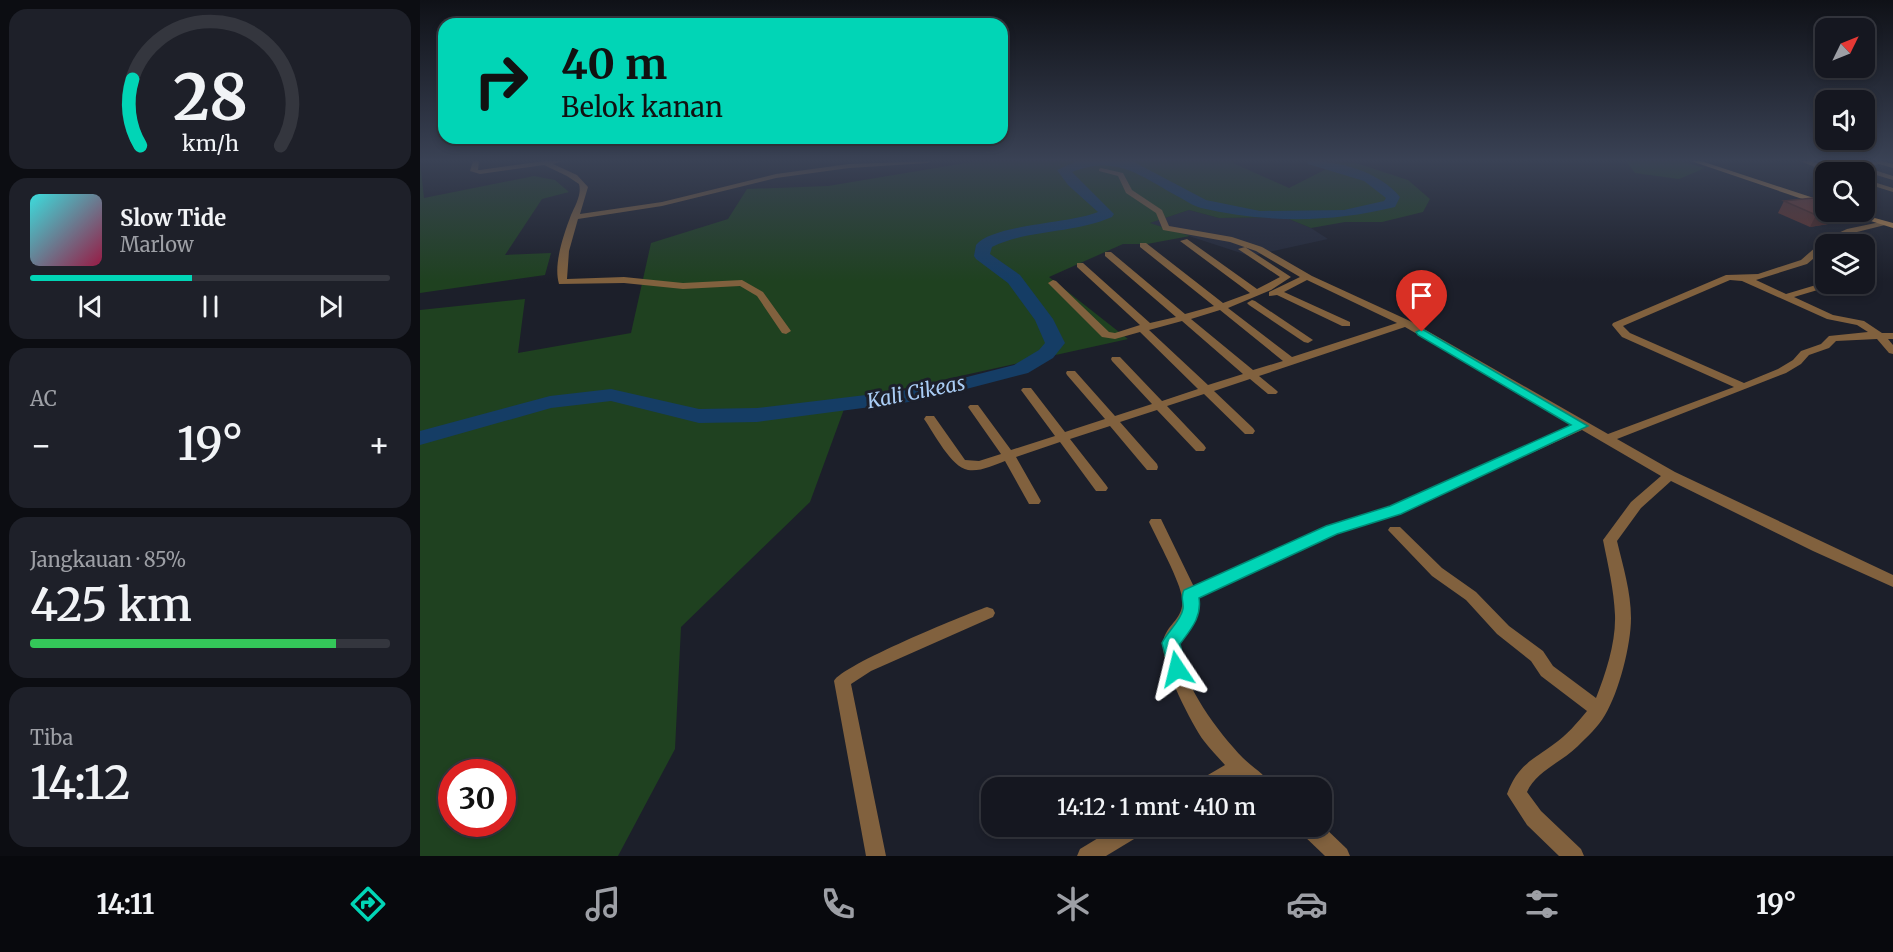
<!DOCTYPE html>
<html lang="id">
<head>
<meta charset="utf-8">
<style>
  :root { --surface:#151720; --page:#1e2029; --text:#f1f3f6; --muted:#9d9fa5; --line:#34363e; --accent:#01d5b6 }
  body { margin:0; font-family:Merriweather,serif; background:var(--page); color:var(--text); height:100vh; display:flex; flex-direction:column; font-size:22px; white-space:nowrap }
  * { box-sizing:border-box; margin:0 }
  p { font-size:20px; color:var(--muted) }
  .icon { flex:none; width:33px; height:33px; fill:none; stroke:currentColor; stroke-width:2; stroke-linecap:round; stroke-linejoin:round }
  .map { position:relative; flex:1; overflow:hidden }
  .side { display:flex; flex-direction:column; gap:9px; padding:9px; background:#0c0d12; width:420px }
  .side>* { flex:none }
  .top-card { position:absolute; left:18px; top:18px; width:570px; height:126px; border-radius:18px; box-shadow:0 3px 9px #0003,0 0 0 2px var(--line); background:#01d5b6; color:#111; overflow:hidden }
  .needle { width:39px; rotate:47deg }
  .fabs { position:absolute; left:1395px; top:18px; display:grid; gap:12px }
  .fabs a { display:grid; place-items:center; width:60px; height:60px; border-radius:12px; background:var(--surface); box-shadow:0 3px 9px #0003,0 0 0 2px var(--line); font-size:30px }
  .speed { position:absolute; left:18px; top:759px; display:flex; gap:12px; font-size:30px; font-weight:700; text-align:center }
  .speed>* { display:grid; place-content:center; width:78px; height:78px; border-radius:50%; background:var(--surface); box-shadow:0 3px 9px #0003,0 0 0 2px var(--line); line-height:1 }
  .speed .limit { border:9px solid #d22; background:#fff; color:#111 }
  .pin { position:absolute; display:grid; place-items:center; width:51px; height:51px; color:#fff; margin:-62px -26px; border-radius:50% 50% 50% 0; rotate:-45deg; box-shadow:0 0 6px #0007 }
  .pin .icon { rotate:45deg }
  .me { position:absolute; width:66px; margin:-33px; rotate:350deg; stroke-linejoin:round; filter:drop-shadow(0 0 4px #0008) }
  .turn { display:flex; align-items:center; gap:21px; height:126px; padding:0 24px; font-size:27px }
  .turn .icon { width:78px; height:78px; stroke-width:2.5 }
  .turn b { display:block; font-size:42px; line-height:51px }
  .big { font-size:45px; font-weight:600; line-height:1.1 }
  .side .widget { flex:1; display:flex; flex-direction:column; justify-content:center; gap:9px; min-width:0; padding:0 21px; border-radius:18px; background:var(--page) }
  .side .dial { align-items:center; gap:0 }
  .dial svg { height:156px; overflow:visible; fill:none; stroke:var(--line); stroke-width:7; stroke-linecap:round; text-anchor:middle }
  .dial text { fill:var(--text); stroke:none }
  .song { display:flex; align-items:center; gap:18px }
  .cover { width:72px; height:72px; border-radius:9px; background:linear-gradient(135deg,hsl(180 70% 55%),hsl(340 70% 35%)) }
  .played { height:6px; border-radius:3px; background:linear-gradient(90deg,var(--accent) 45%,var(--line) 45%) }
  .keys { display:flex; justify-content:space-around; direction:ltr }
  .heat { display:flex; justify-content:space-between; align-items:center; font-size:33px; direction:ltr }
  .charge { height:9px; border-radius:4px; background:linear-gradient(90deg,#34c759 85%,var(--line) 0) }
  .trip { position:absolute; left:561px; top:777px; width:351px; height:60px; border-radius:18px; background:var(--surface); box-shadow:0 3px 9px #0003,0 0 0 2px var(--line); font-weight:600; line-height:60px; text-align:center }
  .tab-bar { display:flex; height:96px; justify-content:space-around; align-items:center; background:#08090d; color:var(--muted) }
  .tab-bar .icon { width:42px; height:42px }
  .tab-bar .on { color:var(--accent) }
  .tab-bar b { font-size:27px; color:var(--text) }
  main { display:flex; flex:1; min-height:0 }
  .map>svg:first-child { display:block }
</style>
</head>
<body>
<main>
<section class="side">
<div class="widget dial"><svg viewBox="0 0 100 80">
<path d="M14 69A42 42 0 1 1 86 69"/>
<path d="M14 69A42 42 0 0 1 10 35" stroke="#01d5b6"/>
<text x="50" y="56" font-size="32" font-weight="700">28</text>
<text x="50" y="72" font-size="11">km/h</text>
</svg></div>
<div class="widget">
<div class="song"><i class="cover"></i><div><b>Slow Tide</b><p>Marlow</p></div></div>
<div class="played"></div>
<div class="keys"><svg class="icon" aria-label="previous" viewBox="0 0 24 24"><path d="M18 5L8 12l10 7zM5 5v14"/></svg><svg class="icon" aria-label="pause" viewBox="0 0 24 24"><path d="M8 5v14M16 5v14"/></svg><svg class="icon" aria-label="next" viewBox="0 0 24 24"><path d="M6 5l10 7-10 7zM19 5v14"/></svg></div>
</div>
<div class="widget"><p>AC</p>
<div class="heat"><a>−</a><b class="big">19°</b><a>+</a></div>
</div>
<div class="widget"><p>Jangkauan · 85%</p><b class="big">425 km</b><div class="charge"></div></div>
<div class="widget"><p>Tiba</p><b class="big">14:12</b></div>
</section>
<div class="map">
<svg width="1473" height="856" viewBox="0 0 1473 856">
  <rect width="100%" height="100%" fill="#1c1f2a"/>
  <path fill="#232838" d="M769 210 799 218 864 217 891 228 908 239 830 256 729 223Z"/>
  <g fill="#1f4120" fill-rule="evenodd">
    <path d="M0 161 4 198 114 176 135 180 149 192 122 199 85 255 131 253 125 275 0 293Z"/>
    <path d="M557 161H819L813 163 869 188 920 162 936 163 988 180 1010 199 1003 212 962 222H925L891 228 864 217 799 218 769 210 730 223 770 236 727 244H703L629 277 708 339 427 401 390 502 261 627 255 749 198 856H0V310L105 299 98 353 211 333 231 243 308 219 327 189 408 186ZM32 772H82V824H32Z"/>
    <path d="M1206 161H1260L1285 168 1259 179 1215 173Z"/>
  </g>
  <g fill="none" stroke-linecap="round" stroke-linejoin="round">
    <path fill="#153d65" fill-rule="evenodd" d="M657 161H712L786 200 840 211 924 210 964 201 966 198 944 181 888 164 887 161C919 161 959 171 980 197L975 207C910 223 847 223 781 208 773 206 765 200 757 196 718 175 698 155 652 172L694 214 692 217C653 234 609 229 572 247L570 254 600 275 633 319 645 343 633 358 608 373 504 400 337 422 279 423 191 401 131 408 0 445V431L130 396 191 389 279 409 337 408 504 388 594 365 619 350 625 343 615 320 588 283 556 259 554 256 556 245C573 224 649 224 678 212L648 185 637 170Z"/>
    <g fill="#81613e" fill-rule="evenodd">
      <path d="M53 161H59L58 170H60L125 161H143L133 164 157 175 168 187 160 214 242 202 356 174 429 164 511 161 508 163 429 168 356 178 242 206 158 219 149 251 147 279 204 277 263 283 322 280 343 292 371 331 366 334 362 333 337 296 320 286 263 289 204 283 139 284C133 264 144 234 151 215 155 206 162 194 159 184L147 176 124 165 60 174 50 171Z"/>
      <path d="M1380 161H1390L1414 169 1428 166 1416 161H1426L1437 164 1462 161 1473 164V168L1459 164 1445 167 1473 176V180L1436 169 1406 173 1405 171Z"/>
      <path d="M681 168 703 173 712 190 742 210 749 226 812 237 842 247 892 276 990 321 1188 434 1314 387 1202 337 1192 325 1193 323 1306 275 1338 274 1381 260 1405 239 1427 229 1465 221V225L1433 233 1406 244V248L1387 264 1336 280 1366 294 1406 282V284H1412L1411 286 1374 297 1413 315 1444 321 1462 333H1473V339H1468L1473 345V354L1469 353 1457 339 1416 341 1409 348 1389 355 1381 364 1366 373 1197 439 1255 472 1473 575V587L1393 551 1251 481 1221 508 1197 541C1203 566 1211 592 1211 618 1211 645 1199 692 1185 715 1178 727 1167 737 1158 746 1142 762 1116 771 1107 792L1121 811 1161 849 1164 856H1139L1107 825 1087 794C1098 765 1111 761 1134 744 1147 735 1157 723 1167 711L1121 676 1111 661 1077 634 1046 600 1012 576 968 530 970 527H980L1022 568 1056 592 1089 626 1123 651 1133 666 1176 698C1186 673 1196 642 1195 615 1194 590 1188 565 1183 540L1211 502 1241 476 1162 430 980 513 917 533 778 598C779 624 758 631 759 648 763 686 798 732 823 758 833 768 847 775 852 788H829L818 778 801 788H774L776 782 805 765C798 757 790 749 784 741 771 723 741 664 743 643 745 624 765 620 762 598 761 583 737 539 729 522L731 519H741L774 587 907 527 970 507 1154 425 985 327 839 376 856 390 858 392 856 394H848L830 379 794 391 833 428 835 431 833 434H825L784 394 747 406 784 445 786 448 784 451H776L737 410 700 422 737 464 738 467 737 470H727L690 426 650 439 686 485 688 488 686 491H676L640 442 596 457 621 501 619 504H609L585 461C574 465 560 472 548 470 531 467 514 433 504 419L506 416H514L545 460 559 461 581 454 548 407 550 405H558L591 450 635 436 601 390 603 388H611L645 432 685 419 647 375 646 373 647 371H655L695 416 732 404 692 361 691 359 692 357H700L742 401 778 389 720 332 695 339 682 337 628 283 633 280 636 281 689 332 695 333 720 325 657 267V263H663L730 323 756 317 685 256V252H691L765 314 794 306 720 247V243H726L803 303 830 293 760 241 767 239 837 289 860 277 818 249 825 247 871 277 851 290 808 308 872 357 977 323 887 280 864 292 930 322V326H922L857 295 849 296V292L880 277 836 251 810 242 743 230 736 213 706 193 698 176 679 171V169ZM1310 280 1322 281 1407 319 1437 325 1448 332 1409 336 1401 344 1381 351 1373 360 1358 369 1324 383 1210 333 1203 326ZM800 310 863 361 833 370 771 319ZM762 321 823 374 788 385 729 330Z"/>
      <path d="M1444 179 1473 188V192L1444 183Z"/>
      <path d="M832 300 835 301 893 340 888 343 884 342 829 305 827 303Z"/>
      <path d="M567 607 573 609 575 613 573 617 451 671 431 684 466 856H446L414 681C422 665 544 615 567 607Z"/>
      <path d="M902 825 927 849 930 856H905L881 833 878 826Z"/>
      <path d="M698 826H727L724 833 686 856H657L660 849Z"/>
    </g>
    <g fill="#b9864c" fill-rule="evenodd">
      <path d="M1271 161H1281L1406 202V207Z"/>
      <path d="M1422 212H1433L1473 223V228Z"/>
    </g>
  </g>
  <path fill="#65332d" d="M1364 201 1420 222 1390 227 1358 213Z"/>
  <path fill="#522924" d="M1419 212H1425L1420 222 1390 227 1396 215Z"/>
  <path fill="#753b34" stroke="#522924" stroke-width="1.5" d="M1393 198 1406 202V212H1419L1396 215 1364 201Z"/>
  <linearGradient id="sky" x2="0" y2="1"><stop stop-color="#0f1117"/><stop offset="0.57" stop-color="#3a4255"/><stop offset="1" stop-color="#3a4255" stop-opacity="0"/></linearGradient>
  <rect width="1473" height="281" fill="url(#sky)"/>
  <path fill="#01d5b6" stroke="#018a76" stroke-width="1.5" d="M1002 329 1168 426 981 514 917 534 779 598C782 617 771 629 760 644L766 669 764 674 757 677 750 674 742 643C747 632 761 621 763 609 764 602 760 597 764 590L906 526 970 506 1151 425 998 335 996 332Z"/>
  <g text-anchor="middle" stroke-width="6" stroke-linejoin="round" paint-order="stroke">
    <g font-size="20" font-style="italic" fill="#aacdf5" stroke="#1c1f2a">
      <text transform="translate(496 392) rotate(-11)" y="7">Kali Cikeas</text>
    </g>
  </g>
</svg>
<div class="fabs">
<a><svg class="needle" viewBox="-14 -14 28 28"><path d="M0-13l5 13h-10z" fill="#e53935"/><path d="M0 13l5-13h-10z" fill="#9d9fa5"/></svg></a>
<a><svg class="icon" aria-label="sound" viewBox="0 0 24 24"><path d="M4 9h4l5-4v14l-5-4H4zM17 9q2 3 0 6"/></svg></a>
<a><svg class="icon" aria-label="search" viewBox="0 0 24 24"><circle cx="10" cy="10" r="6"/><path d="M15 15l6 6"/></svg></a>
<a><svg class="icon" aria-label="layers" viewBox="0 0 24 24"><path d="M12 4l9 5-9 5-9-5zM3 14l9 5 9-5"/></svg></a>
</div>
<div class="speed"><div class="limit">30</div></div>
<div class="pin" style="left:1002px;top:332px;background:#d93025"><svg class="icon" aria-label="arrive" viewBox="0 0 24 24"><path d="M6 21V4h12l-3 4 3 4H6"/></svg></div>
<svg class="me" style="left:757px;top:669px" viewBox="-20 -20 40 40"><path d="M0-17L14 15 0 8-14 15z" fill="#01d5b6" stroke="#fff" stroke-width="4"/></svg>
<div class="trip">14:12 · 1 mnt · 410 m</div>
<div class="top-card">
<div class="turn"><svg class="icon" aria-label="right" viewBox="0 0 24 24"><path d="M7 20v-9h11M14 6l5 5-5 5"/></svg><div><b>40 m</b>Belok kanan</div></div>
</div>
</div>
</main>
<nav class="tab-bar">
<b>14:11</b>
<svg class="icon on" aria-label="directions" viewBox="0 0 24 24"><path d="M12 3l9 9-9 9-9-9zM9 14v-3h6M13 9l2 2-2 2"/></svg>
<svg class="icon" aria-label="music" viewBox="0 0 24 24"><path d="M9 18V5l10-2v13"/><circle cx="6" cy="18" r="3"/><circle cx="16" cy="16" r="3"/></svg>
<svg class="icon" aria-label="phone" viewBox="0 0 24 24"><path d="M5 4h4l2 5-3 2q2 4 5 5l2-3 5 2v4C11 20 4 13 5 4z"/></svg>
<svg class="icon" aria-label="climate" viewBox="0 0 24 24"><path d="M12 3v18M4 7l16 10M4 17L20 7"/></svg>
<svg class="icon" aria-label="car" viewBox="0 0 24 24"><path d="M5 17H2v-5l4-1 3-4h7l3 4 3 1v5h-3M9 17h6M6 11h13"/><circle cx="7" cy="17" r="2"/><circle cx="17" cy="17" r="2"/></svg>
<svg class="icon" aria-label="filters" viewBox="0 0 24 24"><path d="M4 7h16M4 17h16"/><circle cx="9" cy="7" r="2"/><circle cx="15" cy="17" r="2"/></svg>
<b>19°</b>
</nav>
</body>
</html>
